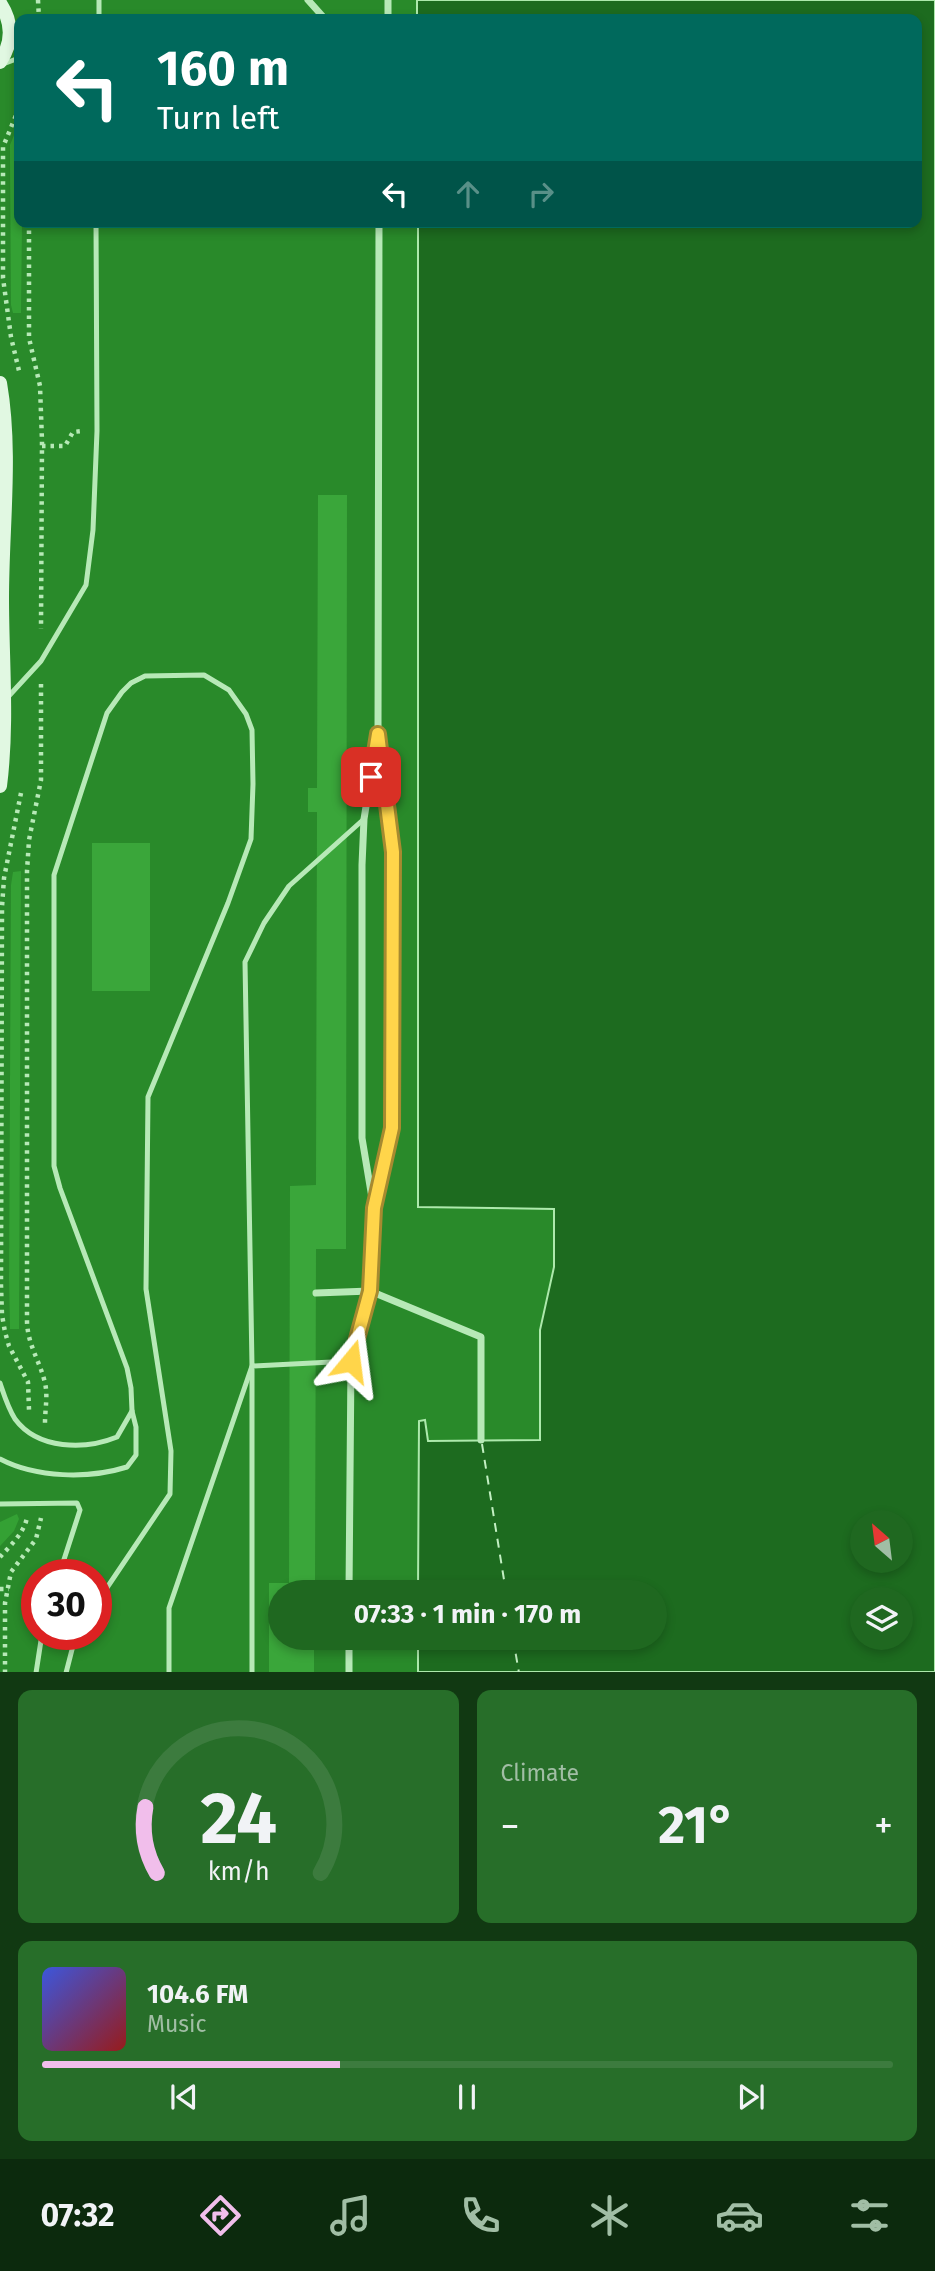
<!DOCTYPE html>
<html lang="en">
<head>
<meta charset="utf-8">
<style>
  :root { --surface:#1f6820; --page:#276e29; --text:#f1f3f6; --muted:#a1bea5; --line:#3c7b3e; --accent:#f1beeb }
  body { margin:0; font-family:"Fira Sans",sans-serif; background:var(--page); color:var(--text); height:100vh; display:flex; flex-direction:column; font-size:26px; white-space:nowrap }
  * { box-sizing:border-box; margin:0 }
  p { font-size:23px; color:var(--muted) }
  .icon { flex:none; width:38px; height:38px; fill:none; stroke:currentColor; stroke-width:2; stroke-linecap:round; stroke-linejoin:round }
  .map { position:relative; height:1672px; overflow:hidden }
  .side { display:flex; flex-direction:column; gap:18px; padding:18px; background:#113912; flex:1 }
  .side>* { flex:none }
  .banner { position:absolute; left:14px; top:14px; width:908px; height:214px; border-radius:14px; box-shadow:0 4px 10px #0003; background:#00695c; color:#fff; overflow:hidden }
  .needle { width:46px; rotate:332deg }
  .buttons { position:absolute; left:850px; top:1510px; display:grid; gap:14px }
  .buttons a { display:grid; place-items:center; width:63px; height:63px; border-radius:50%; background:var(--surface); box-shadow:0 4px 10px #0003; font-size:35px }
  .speed { position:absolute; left:21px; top:1559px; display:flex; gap:14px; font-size:35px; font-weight:700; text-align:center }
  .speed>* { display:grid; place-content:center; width:91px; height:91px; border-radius:50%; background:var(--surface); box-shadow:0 4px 10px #0003; line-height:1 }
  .speed .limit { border:10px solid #d22; background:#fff; color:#111 }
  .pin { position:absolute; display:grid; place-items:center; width:60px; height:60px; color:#fff; margin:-30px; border-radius:14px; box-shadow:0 4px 10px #0006 }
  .me { position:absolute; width:77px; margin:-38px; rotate:16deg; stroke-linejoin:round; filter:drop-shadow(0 0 5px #0008) }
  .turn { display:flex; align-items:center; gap:24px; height:147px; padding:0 28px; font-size:32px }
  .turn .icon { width:91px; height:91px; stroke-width:2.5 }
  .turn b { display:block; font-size:49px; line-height:60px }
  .lanes { display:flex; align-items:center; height:66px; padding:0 28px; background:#0003; justify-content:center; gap:35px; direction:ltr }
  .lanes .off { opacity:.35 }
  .big { font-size:52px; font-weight:700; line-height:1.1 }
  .side .card { flex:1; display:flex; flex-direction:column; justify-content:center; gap:10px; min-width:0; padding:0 24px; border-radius:14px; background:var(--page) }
  .side .dial { align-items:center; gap:0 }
  .dial svg { height:182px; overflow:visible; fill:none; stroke:var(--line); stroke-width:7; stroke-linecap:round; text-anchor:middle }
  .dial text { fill:var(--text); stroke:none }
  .song { display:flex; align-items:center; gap:21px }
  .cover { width:84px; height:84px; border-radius:10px; background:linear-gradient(135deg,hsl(230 70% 55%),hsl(0 70% 35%)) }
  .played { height:7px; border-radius:4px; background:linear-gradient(90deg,var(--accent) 35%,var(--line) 35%) }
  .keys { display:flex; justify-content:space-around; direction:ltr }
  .heat { display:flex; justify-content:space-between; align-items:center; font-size:38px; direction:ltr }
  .side .tiles { flex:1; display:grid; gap:18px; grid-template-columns:1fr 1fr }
  .card:last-child { grid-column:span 2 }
  .trip { position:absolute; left:268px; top:1580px; width:399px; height:70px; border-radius:35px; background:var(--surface); box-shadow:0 4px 10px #0003; font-weight:700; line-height:70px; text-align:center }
  .menu { display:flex; height:112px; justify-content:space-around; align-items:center; background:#0c2a0d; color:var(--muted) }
  .menu .icon { width:49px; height:49px }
  .menu .on { color:var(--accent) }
  .menu b { font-size:32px; color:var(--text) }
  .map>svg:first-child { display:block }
</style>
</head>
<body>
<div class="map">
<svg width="935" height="1673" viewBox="0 0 935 1673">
  <rect width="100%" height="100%" fill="#298a2a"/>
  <g fill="#34a134">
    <path d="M19 123V222H22L21 313H13L11 305 10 145Z"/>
    <path d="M21 871 19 1329H10L9 1279 11 885 13 872Z"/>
    <path d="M17 1514 19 1519 14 1531 0 1546V1522Z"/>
  </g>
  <path fill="#1d6b1f" stroke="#ade9ac" stroke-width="2" fill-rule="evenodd" d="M417 0H935V1672H418V1638H654V1592H418L419 1421 425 1420 428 1441 540 1440V1330L554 1267V1209L418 1207V222H917V19H417ZM863 1522H901V1561H863ZM863 1600H901V1638H863Z"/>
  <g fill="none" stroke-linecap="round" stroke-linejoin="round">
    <g stroke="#c3f0c3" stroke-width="2" stroke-dasharray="9 7" stroke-linecap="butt">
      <path d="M482 1444 506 1592"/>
      <path d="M513 1638 519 1673"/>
    </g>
  </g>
  <g fill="#3aa63a">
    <path d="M318 495H347L346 1249H316L315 1592H280V1638H314V1673H269V1583H289L290 1186 316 1185 317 812H308V788H317Z"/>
    <rect x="92" y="843" width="58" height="148"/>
  </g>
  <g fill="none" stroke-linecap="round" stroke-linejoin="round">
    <g stroke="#b7e9b7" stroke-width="4.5" stroke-dasharray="3.5 5" stroke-linecap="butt">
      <path d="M38 0 39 19"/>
      <path d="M19 108 3 147V278L11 337 20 375"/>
      <path d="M29 222V338L40 386 42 441 41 629"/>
      <path d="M42 446H65L73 432 82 431"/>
      <path d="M41 684V780L29 840 27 871V1322C28 1346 40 1361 45 1383 48 1396 45 1409 45 1423"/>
      <path d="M21 793 4 878 2 907 1 1285 2 1315 5 1332 9 1346 28 1382 29 1410"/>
      <path d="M0 1557C10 1546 25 1532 27 1517"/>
      <path d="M0 1589H9"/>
      <path d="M5 1673V1603L11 1572 36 1539 41 1518"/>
    </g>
    <g stroke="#b7e9b7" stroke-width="5">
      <path d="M99 19V0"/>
      <path d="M3 64 19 58"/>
      <path d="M7 698 41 661 86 585 93 530 97 431 96 222"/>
      <path d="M0 1383C4 1395 8 1408 15 1419 38 1450 85 1450 117 1437L132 1411"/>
      <path d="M0 1459C36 1478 89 1479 127 1467L136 1455V1427L132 1411 131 1388 127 1368 60 1188 54 1166V875L107 713 122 692 131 683 145 676 204 675 229 690 246 714 252 730 253 784 251 839 228 903 148 1097 146 1289 171 1451 170 1494 96 1604"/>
      <path d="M0 1504 77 1503 80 1510 59 1575"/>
      <path d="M36 1673 42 1634"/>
      <path d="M66 1673 76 1634"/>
      <path d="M169 1673V1608L252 1366 245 962 264 923 289 886 364 819"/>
      <path d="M252 1673V1366L351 1361"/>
    </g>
    <g stroke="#b7e9b7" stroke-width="7">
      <path d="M308 0 325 19"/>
      <path d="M388 0V19"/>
      <path d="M373 1204 362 1138V865L364 819 376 745"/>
      <path d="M316 1293 370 1291 481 1337V1440"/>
      <path d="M349 1592 351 1361 370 1291 374 1208 392 1128 393 852 378 734 379 222"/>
      <path d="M349 1673V1638"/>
    </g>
    <g stroke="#e1f8e2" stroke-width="14">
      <path d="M0 3C13 23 13 42 0 62"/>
      <path d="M0 383C12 453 2 527 2 598 2 662 8 722 0 786"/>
    </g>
  </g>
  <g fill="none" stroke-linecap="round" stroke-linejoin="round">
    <defs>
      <path id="route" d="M351 1361 370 1291 374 1208 392 1128 393 852 378 734 371 777"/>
    </defs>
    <use href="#route" stroke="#a68a30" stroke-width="18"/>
    <use href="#route" stroke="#ffd54a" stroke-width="12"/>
  </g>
</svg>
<div class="buttons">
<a><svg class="needle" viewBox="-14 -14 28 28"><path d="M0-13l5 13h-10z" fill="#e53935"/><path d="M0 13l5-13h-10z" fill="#a1bea5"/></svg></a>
<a><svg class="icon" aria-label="layers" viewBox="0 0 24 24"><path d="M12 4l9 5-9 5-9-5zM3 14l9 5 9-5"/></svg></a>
</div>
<div class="speed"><div class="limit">30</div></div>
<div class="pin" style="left:371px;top:777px;background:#d93025"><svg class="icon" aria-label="arrive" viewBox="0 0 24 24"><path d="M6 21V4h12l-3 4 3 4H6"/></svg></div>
<svg class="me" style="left:351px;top:1361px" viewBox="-20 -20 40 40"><path d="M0-17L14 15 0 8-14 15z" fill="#ffd54a" stroke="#fff" stroke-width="4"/></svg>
<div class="trip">07:33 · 1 min · 170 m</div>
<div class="banner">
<div class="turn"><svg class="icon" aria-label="left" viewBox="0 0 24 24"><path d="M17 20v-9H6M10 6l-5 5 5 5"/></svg><div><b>160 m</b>Turn left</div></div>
<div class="lanes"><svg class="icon" aria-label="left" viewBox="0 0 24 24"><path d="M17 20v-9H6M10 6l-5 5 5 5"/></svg><svg class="icon off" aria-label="ahead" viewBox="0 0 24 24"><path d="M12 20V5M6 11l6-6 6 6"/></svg><svg class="icon off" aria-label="right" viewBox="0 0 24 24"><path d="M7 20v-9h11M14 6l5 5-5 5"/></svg></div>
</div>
</div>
<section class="side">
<div class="tiles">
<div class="card dial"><svg viewBox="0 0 100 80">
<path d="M14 69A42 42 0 1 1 86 69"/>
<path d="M14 69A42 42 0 0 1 9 40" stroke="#f1beeb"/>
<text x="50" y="56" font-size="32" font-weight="700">24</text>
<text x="50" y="72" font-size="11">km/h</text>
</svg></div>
<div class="card"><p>Climate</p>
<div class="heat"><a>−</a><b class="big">21°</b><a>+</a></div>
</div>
<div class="card">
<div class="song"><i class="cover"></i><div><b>104.6 FM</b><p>Music</p></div></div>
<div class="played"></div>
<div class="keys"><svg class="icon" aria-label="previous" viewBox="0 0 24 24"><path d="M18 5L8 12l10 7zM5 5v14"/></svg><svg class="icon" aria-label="pause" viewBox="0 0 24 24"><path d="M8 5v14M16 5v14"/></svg><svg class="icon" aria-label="next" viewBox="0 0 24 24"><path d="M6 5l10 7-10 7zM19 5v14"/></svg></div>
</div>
</div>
</section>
<nav class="menu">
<b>07:32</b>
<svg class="icon on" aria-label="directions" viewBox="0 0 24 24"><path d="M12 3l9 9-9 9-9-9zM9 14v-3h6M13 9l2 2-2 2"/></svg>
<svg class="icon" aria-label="music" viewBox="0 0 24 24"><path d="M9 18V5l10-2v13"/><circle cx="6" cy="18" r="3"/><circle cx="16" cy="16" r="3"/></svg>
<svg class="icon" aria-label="phone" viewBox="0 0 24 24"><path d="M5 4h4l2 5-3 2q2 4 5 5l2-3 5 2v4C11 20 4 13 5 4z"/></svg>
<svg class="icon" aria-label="climate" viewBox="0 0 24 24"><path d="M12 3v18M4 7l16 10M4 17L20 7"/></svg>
<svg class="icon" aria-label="car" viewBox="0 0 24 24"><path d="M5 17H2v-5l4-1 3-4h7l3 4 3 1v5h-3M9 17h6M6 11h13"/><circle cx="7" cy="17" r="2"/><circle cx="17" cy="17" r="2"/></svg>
<svg class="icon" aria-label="filters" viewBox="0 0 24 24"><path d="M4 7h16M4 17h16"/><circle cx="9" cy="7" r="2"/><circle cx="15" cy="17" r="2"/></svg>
</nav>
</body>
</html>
